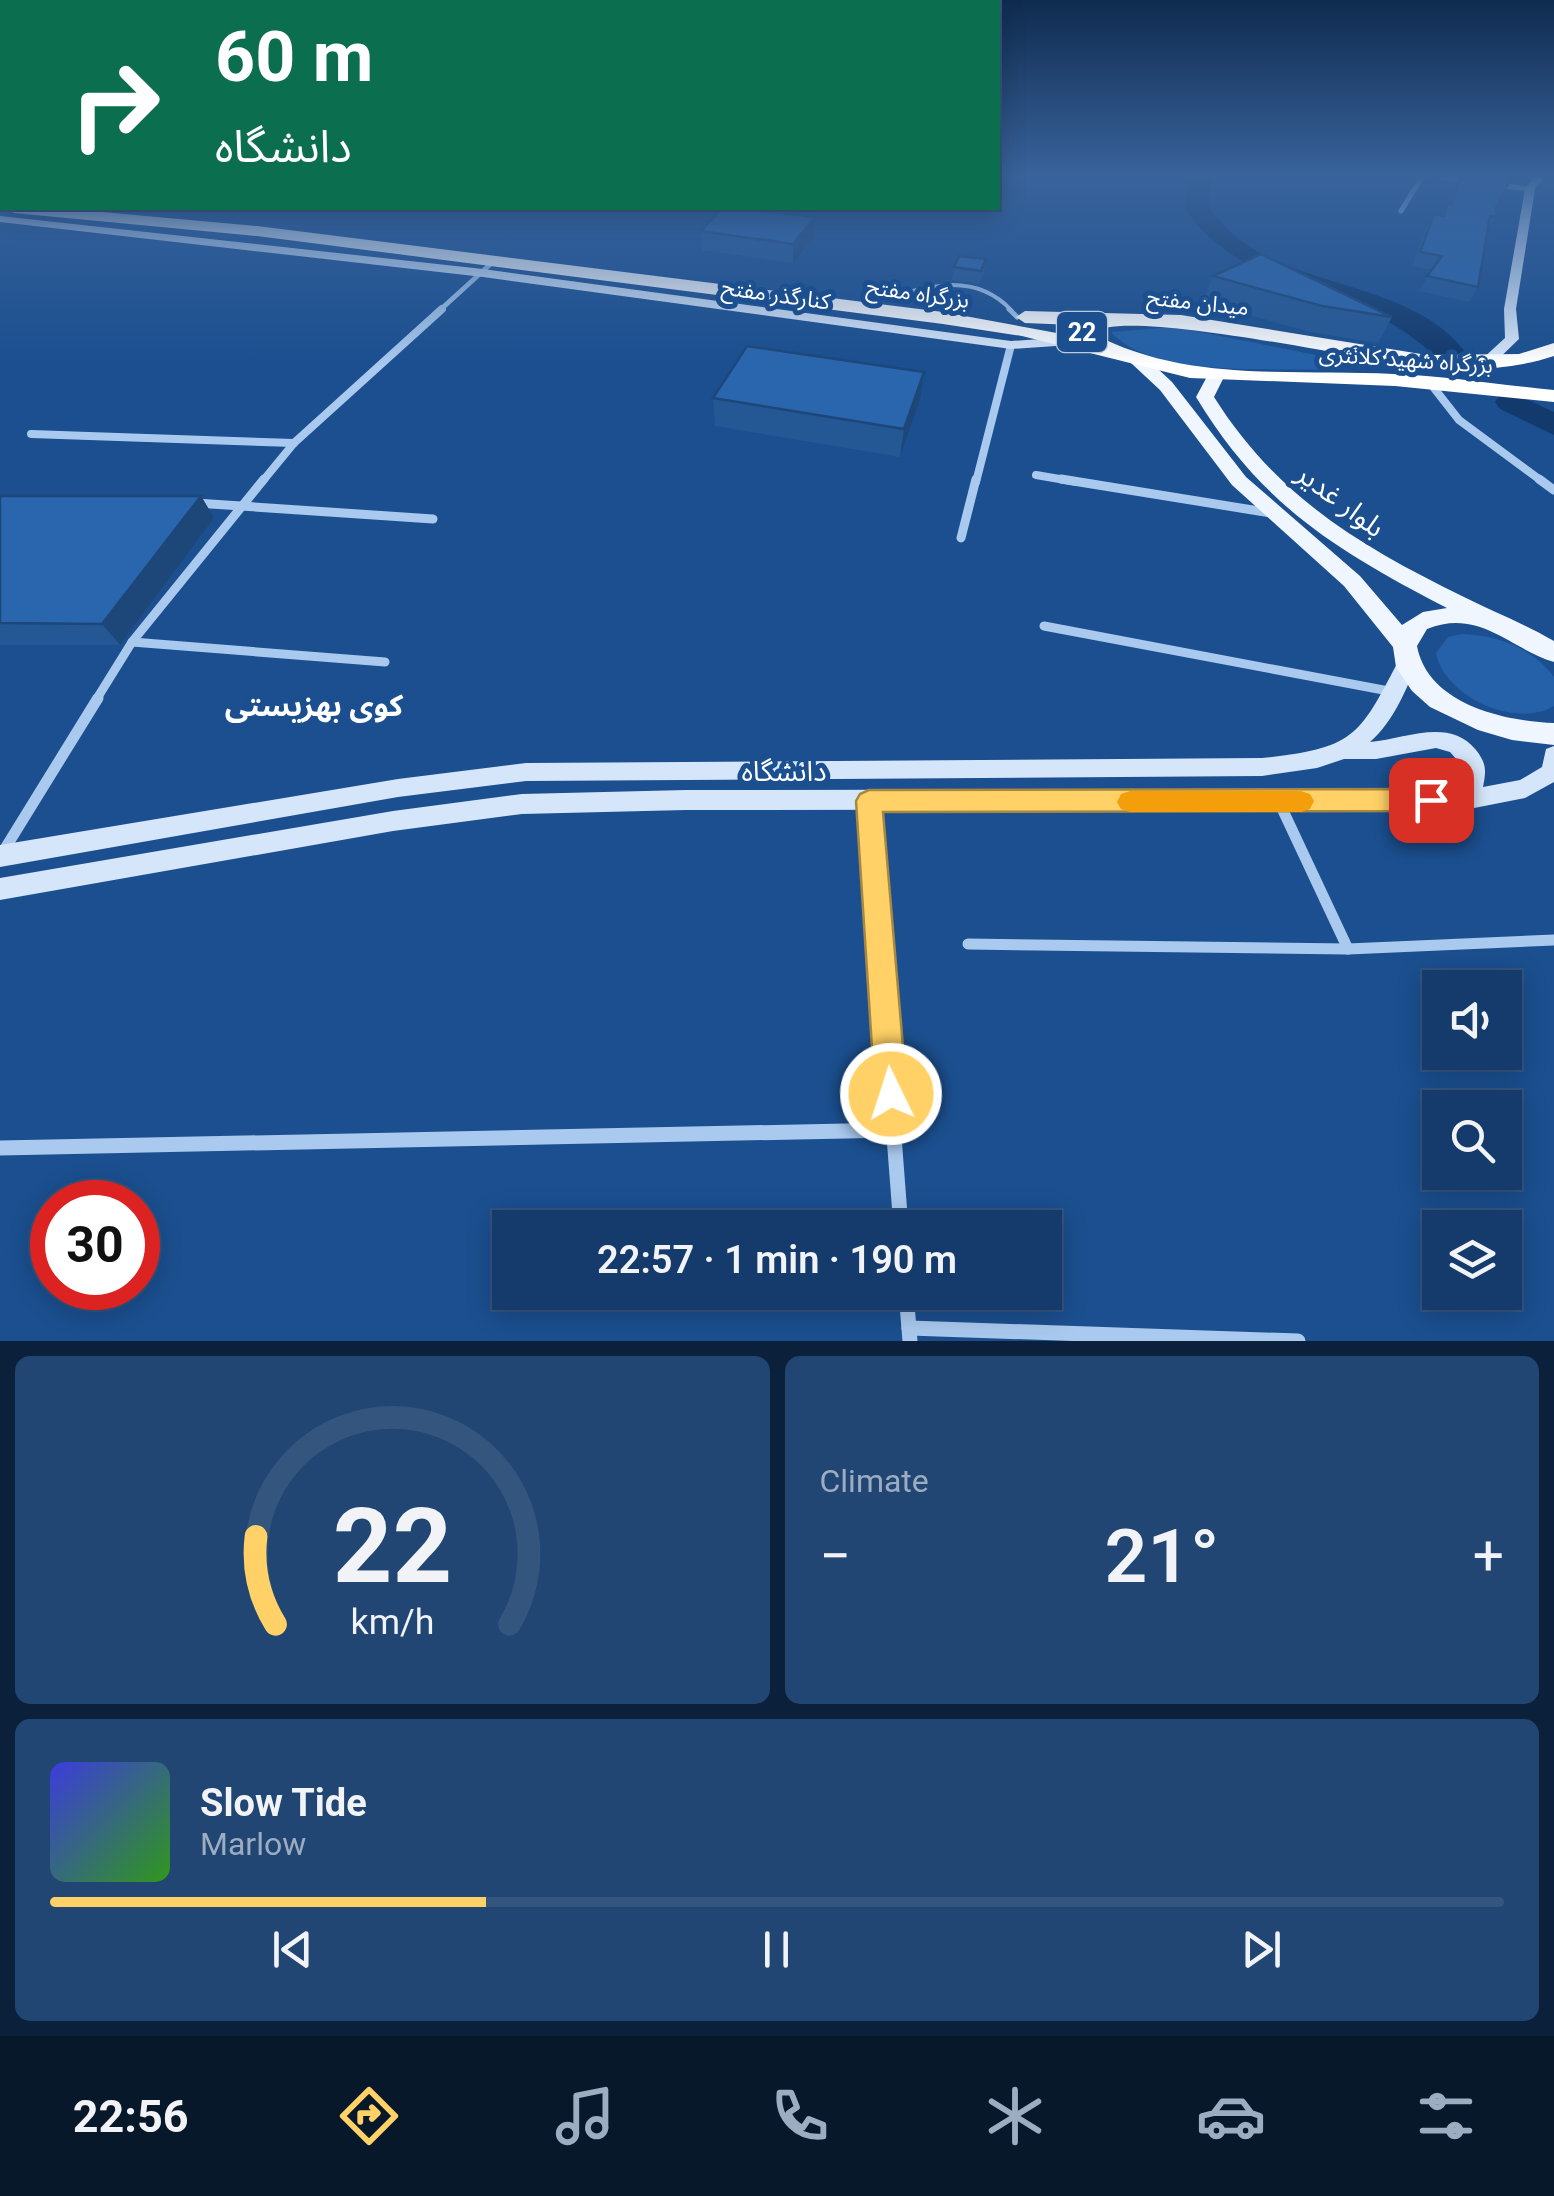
<!DOCTYPE html>
<html lang="en">
<head>
<meta charset="utf-8">
<style>
  :root { --surface:#143b6b; --page:#214673; --text:#f1f3f6; --muted:#9dadc1; --line:#33557e; --accent:#ffd166 }
  body { margin:0; font-family:Roboto,"Noto Sans Arabic",sans-serif; background:var(--page); color:var(--text); height:100vh; display:flex; flex-direction:column; font-size:38px; white-space:nowrap }
  * { box-sizing:border-box; margin:0 }
  p { font-size:32px; color:var(--muted) }
  .icon { flex:none; width:55px; height:55px; fill:none; stroke:currentColor; stroke-width:2; stroke-linecap:round; stroke-linejoin:round }
  .map { position:relative; height:1341px; overflow:hidden }
  .panel { display:flex; flex-direction:column; gap:15px; padding:15px; background:#0b203b; flex:1 }
  .panel>* { flex:none }
  .guide { position:absolute; left:0px; top:0px; width:1000px; height:210px; box-shadow:0 5px 25px #0003,0 0 0 2px var(--line); background:#0b6e4f; color:#fff; overflow:hidden }
  .tools { position:absolute; left:1422px; top:970px; display:grid; gap:20px }
  .tools a { display:grid; place-items:center; width:100px; height:100px; border-radius:0px; background:var(--surface); box-shadow:0 5px 25px #0003,0 0 0 2px var(--line); font-size:50px }
  .speed { position:absolute; left:30px; top:1180px; display:flex; gap:20px; font-size:50px; font-weight:700; text-align:center }
  .speed>* { display:grid; place-content:center; width:130px; height:130px; border-radius:50%; background:var(--surface); box-shadow:0 5px 25px #0003,0 0 0 2px var(--line); line-height:1 }
  .speed .limit { border:15px solid #d22; background:#fff; color:#111 }
  .pin { position:absolute; display:grid; place-items:center; width:85px; height:85px; color:#fff; margin:-42px; border-radius:20px; box-shadow:0 5px 15px #0006 }
  .me { position:absolute; width:110px; margin:-55px; rotate:356deg; stroke-linejoin:round; filter:drop-shadow(0 0 8px #0008) }
  .turn { display:flex; align-items:center; gap:35px; height:210px; padding:0 50px; font-size:45px }
  .turn .icon { width:130px; height:130px; stroke-width:2.5 }
  .turn b { display:block; font-size:70px; line-height:85px }
  .big { font-size:75px; font-weight:600; line-height:1.1 }
  .panel .tile { flex:1; display:flex; flex-direction:column; justify-content:center; gap:15px; min-width:0; padding:0 35px; border-radius:15px; background:var(--page) }
  .panel .dial { align-items:center; gap:0 }
  .dial svg { height:260px; overflow:visible; fill:none; stroke:var(--line); stroke-width:7; stroke-linecap:round; text-anchor:middle }
  .dial text { fill:var(--text); stroke:none }
  .song { display:flex; align-items:center; gap:30px }
  .cover { width:120px; height:120px; border-radius:15px; background:linear-gradient(135deg,hsl(240 70% 55%),hsl(110 70% 35%)) }
  .played { height:10px; border-radius:5px; background:linear-gradient(90deg,var(--accent) 30%,var(--line) 30%) }
  .keys { display:flex; justify-content:space-around; direction:ltr }
  .heat { display:flex; justify-content:space-between; align-items:center; font-size:55px; direction:ltr }
  .panel .tiles { flex:1; display:grid; gap:15px; grid-template-columns:1fr 1fr }
  .tile:last-child { grid-column:span 2 }
  .trip { position:absolute; left:492px; top:1210px; width:570px; height:100px; border-radius:0px; background:var(--surface); box-shadow:0 5px 25px #0003,0 0 0 2px var(--line); font-weight:600; line-height:100px; text-align:center }
  .dock { display:flex; height:160px; justify-content:space-around; align-items:center; background:#08182b; color:var(--muted) }
  .dock .icon { width:70px; height:70px }
  .dock .active { color:var(--accent) }
  .dock b { font-size:45px; color:var(--text) }
  .map>svg:first-child { display:block }
</style>
</head>
<body>
<div class="map">
<svg width="1554" height="1341" viewBox="0 0 1554 1341">
  <rect width="100%" height="100%" fill="#1b4f8f"/>
  <g fill="#2461a8">
    <path d="M1175 327 1326 357 1330 370C1271 367 1153 379 1111 332Z"/>
    <path d="M1462 634C1497 635 1533 648 1554 677V706C1516 729 1444 697 1436 653L1448 637Z"/>
  </g>
  <g fill="none" stroke-linecap="round" stroke-linejoin="round">
    <g fill="#123a6d" fill-rule="evenodd">
      <path d="M1191 177H1213L1208 207C1220 221 1232 235 1247 245 1314 290 1420 286 1469 357L1465 363H1443C1426 348 1409 333 1388 322 1312 283 1238 283 1184 208Z"/>
      <path d="M1511 392 1554 412V435L1500 409 1495 402 1500 395Z"/>
    </g>
    <path stroke="#a9c9ee" stroke-width="4" d="M885 299C930 285 976 272 1012 311"/>
    <path stroke="#a9c9ee" stroke-width="5" d="M1009 309 1017 317"/>
    <g stroke="#a9c9ee" stroke-width="5">
      <path d="M1442 177 1469 181"/>
      <path d="M1496 185 1530 189"/>
      <path d="M1401 211 1422 177"/>
      <path d="M439 311 495 260"/>
    </g>
    <g stroke="#a9c9ee" stroke-width="8">
      <path d="M1430 383 1459 420 1543 482"/>
      <path d="M31 434 294 443"/>
      <path d="M1036 475 1077 482"/>
      <path d="M262 482 294 443 442 309"/>
      <path d="M976 482 1011 345"/>
    </g>
    <g stroke="#a9c9ee" stroke-width="9">
      <path d="M1061 479 1271 513"/>
      <path d="M1539 479 1554 490"/>
      <path d="M196 503 433 519"/>
      <path d="M961 538 976 479"/>
      <path d="M1044 626 1394 692"/>
      <path d="M132 642 385 662"/>
      <path d="M96 700 132 642 264 479"/>
    </g>
    <g stroke="#a9c9ee" stroke-width="11">
      <path d="M869 801 883 981"/>
      <path d="M1279 802 1348 949"/>
      <path d="M1 855 98 698"/>
      <path d="M968 944 1348 949 1554 940"/>
    </g>
    <g stroke="#a9c9ee" stroke-width="15">
      <path d="M882 979 901 1228"/>
      <path d="M0 1148 894 1130"/>
      <path d="M906 1292 910 1341"/>
      <path d="M909 1328 1298 1341"/>
    </g>
    <g fill="#d6e6fa" fill-rule="evenodd">
      <path d="M1534 177H1544L1535 189 1516 309 1519 339 1491 366H1481V360L1505 338 1504 309 1525 189Z"/>
      <rect x="0" y="180" width="2" height="6"/>
      <path d="M0 216 483 269 1011 341 1070 337 1077 341 1070 345 1011 349 483 277 0 222Z"/>
      <path d="M1408 654 1418 661C1406 690 1394 721 1370 742 1406 739 1449 717 1476 750 1487 764 1486 771 1483 787L1520 780 1542 767 1546 749 1554 746V782L1525 798 1469 809 686 810 522 814 393 831 0 900V878L393 811 522 794 686 790 1460 789 1465 769 1450 752 1436 748 1376 759H1344L1317 768 1262 776 526 781 398 797 0 867V845L398 779 526 763 1262 758C1357 748 1359 736 1401 656Z"/>
    </g>
    <path fill="#f0f6ff" fill-rule="evenodd" d="M1131 355H1143L1172 382 1246 477 1360 576 1402 625 1423 612 1447 608C1337 551 1261 505 1196 397L1210 371 1225 375 1214 397C1277 497 1360 546 1464 597 1494 612 1525 624 1554 641V662C1510 649 1480 608 1427 629L1417 646C1428 704 1503 721 1554 723V745L1512 740 1478 730 1430 707 1412 691 1396 667 1393 647 1344 586 1232 485 1160 390 1131 363Z"/>
    <path fill="#fff" fill-rule="evenodd" d="M6 208H58L257 226 943 312 1073 336 1075 325 1025 323 1016 317 1025 311 1181 315 1427 355 1519 354 1554 343V356C1512 370 1469 371 1425 367 1368 362 1124 306 1092 333 1184 383 1292 369 1393 374 1447 376 1500 385 1554 390V402L1395 386 1190 378 1022 336 943 324 257 236 14 213Z"/>
  </g>
  <g fill="#245895">
    <path d="M1459 177H1508L1496 208V217L1487 231 1478 287 1469 302 1419 291 1432 270 1412 266 1426 228 1434 214 1441 215 1447 203H1449Z"/>
    <path d="M815 217V236L793 263 702 250 701 231Z"/>
    <path d="M986 259 984 272 979 284 952 280 954 267Z"/>
    <path d="M1213 276 1392 317 1378 343 1310 332 1203 302Z"/>
    <path d="M924 372 920 400 900 457 715 426 713 398Z"/>
    <path d="M0 496H201L214 518 120 645H0Z"/>
  </g>
  <g fill="#1d4779">
    <path d="M815 217V236L793 263V244Z"/>
    <path d="M924 372 920 400 900 457 904 429Z"/>
    <path d="M201 496 214 518 120 645 102 624Z"/>
  </g>
  <g fill="#2a66ad" stroke="#1d4779" stroke-width="2.5">
    <path d="M1460 177 1511 178 1496 208V217L1490 216 1478 287 1427 276 1442 256 1420 252 1434 214 1444 216 1447 203 1452 204Z"/>
    <path d="M723 208H739L815 217 793 244 701 231Z"/>
    <path d="M1261 254 1392 317 1322 306 1213 276Z"/>
    <path d="M959 256 986 259 981 271 954 267Z"/>
    <path d="M747 346 924 372 904 429 713 398Z"/>
    <path d="M0 496H201L102 624 0 623Z"/>
  </g>
  <linearGradient id="sky" x2="0" y2="1"><stop stop-color="#0f2b4f"/><stop offset="0.48" stop-color="#39639b"/><stop offset="1" stop-color="#39639b" stop-opacity="0"/></linearGradient>
  <rect width="1554" height="365" fill="url(#sky)"/>
  <path fill="#ffd166" stroke="#a68842" stroke-width="2.5" d="M1431 789 1440 792 1444 800 1440 807 1431 811 883 812 907 1094 903 1105 891 1110 879 1105 875 1094 856 801 860 794 869 790Z"/>
  <path fill="#f59e0b" d="M1130 791H1301L1310 794 1314 801 1310 809 1301 812H1130L1121 809 1117 802 1121 794Z"/>
  <g text-anchor="middle" stroke-width="10" stroke-linejoin="round" paint-order="stroke">
    <g font-size="22" fill="#fff" stroke="#1b4f8f">
      <text transform="translate(918 293) rotate(8)" y="8">بزرگراه مفتح</text>
      <text transform="translate(776 294) rotate(8)" y="8">کنارگذر مفتح</text>
      <text transform="translate(1198 302) rotate(6)" y="8">میدان مفتح</text>
      <text transform="translate(1406 359) rotate(4)" y="8">بزرگراه شهید کلانتری</text>
    </g>
    <rect fill="#1b4f8f" stroke="#bbcadd" stroke-width="2.5" x="1057" y="312" width="50" height="40" rx="8"/>
    <g font-size="25" font-weight="bold" fill="#fff">
      <text x="1082" y="341">22</text>
    </g>
    <g font-size="28" fill="#fff" stroke="#1b4f8f">
      <text transform="translate(1341 500) rotate(37)" y="10">بلوار غدیر</text>
      <text x="784" y="781">دانشگاه</text>
    </g>
    <g font-size="30" font-weight="bold" fill="#fff" stroke="#1b4f8f">
      <text x="314" y="716">کوی بهزیستی</text>
    </g>
  </g>
</svg>
<div class="tools">
<a><svg class="icon" aria-label="sound" viewBox="0 0 24 24"><path d="M4 9h4l5-4v14l-5-4H4zM17 9q2 3 0 6"/></svg></a>
<a><svg class="icon" aria-label="search" viewBox="0 0 24 24"><circle cx="10" cy="10" r="6"/><path d="M15 15l6 6"/></svg></a>
<a><svg class="icon" aria-label="layers" viewBox="0 0 24 24"><path d="M12 4l9 5-9 5-9-5zM3 14l9 5 9-5"/></svg></a>
</div>
<div class="speed"><div class="limit">30</div></div>
<div class="pin" style="left:1431px;top:800px;background:#d93025"><svg class="icon" aria-label="arrive" viewBox="0 0 24 24"><path d="M6 21V4h12l-3 4 3 4H6"/></svg></div>
<svg class="me" style="left:891px;top:1094px" viewBox="-20 -20 40 40"><circle r="17" fill="#ffd166" stroke="#fff" stroke-width="3"/><path d="M0-11L8 9 0 5-8 9z" fill="#fff"/></svg>
<div class="trip">22:57 · 1 min · 190 m</div>
<div class="guide">
<div class="turn"><svg class="icon" aria-label="right" viewBox="0 0 24 24"><path d="M7 20v-9h11M14 6l5 5-5 5"/></svg><div><b>60 m</b>دانشگاه</div></div>
</div>
</div>
<section class="panel">
<div class="tiles">
<div class="tile dial"><svg viewBox="0 0 100 80">
<path d="M14 69A42 42 0 1 1 86 69"/>
<path d="M14 69A42 42 0 0 1 8 42" stroke="#ffd166"/>
<text x="50" y="56" font-size="32" font-weight="700">22</text>
<text x="50" y="72" font-size="11">km/h</text>
</svg></div>
<div class="tile"><p>Climate</p>
<div class="heat"><a>−</a><b class="big">21°</b><a>+</a></div>
</div>
<div class="tile">
<div class="song"><i class="cover"></i><div><b>Slow Tide</b><p>Marlow</p></div></div>
<div class="played"></div>
<div class="keys"><svg class="icon" aria-label="previous" viewBox="0 0 24 24"><path d="M18 5L8 12l10 7zM5 5v14"/></svg><svg class="icon" aria-label="pause" viewBox="0 0 24 24"><path d="M8 5v14M16 5v14"/></svg><svg class="icon" aria-label="next" viewBox="0 0 24 24"><path d="M6 5l10 7-10 7zM19 5v14"/></svg></div>
</div>
</div>
</section>
<nav class="dock">
<b>22:56</b>
<svg class="icon active" aria-label="directions" viewBox="0 0 24 24"><path d="M12 3l9 9-9 9-9-9zM9 14v-3h6M13 9l2 2-2 2"/></svg>
<svg class="icon" aria-label="music" viewBox="0 0 24 24"><path d="M9 18V5l10-2v13"/><circle cx="6" cy="18" r="3"/><circle cx="16" cy="16" r="3"/></svg>
<svg class="icon" aria-label="phone" viewBox="0 0 24 24"><path d="M5 4h4l2 5-3 2q2 4 5 5l2-3 5 2v4C11 20 4 13 5 4z"/></svg>
<svg class="icon" aria-label="climate" viewBox="0 0 24 24"><path d="M12 3v18M4 7l16 10M4 17L20 7"/></svg>
<svg class="icon" aria-label="car" viewBox="0 0 24 24"><path d="M5 17H2v-5l4-1 3-4h7l3 4 3 1v5h-3M9 17h6M6 11h13"/><circle cx="7" cy="17" r="2"/><circle cx="17" cy="17" r="2"/></svg>
<svg class="icon" aria-label="filters" viewBox="0 0 24 24"><path d="M4 7h16M4 17h16"/><circle cx="9" cy="7" r="2"/><circle cx="15" cy="17" r="2"/></svg>
</nav>
</body>
</html>
